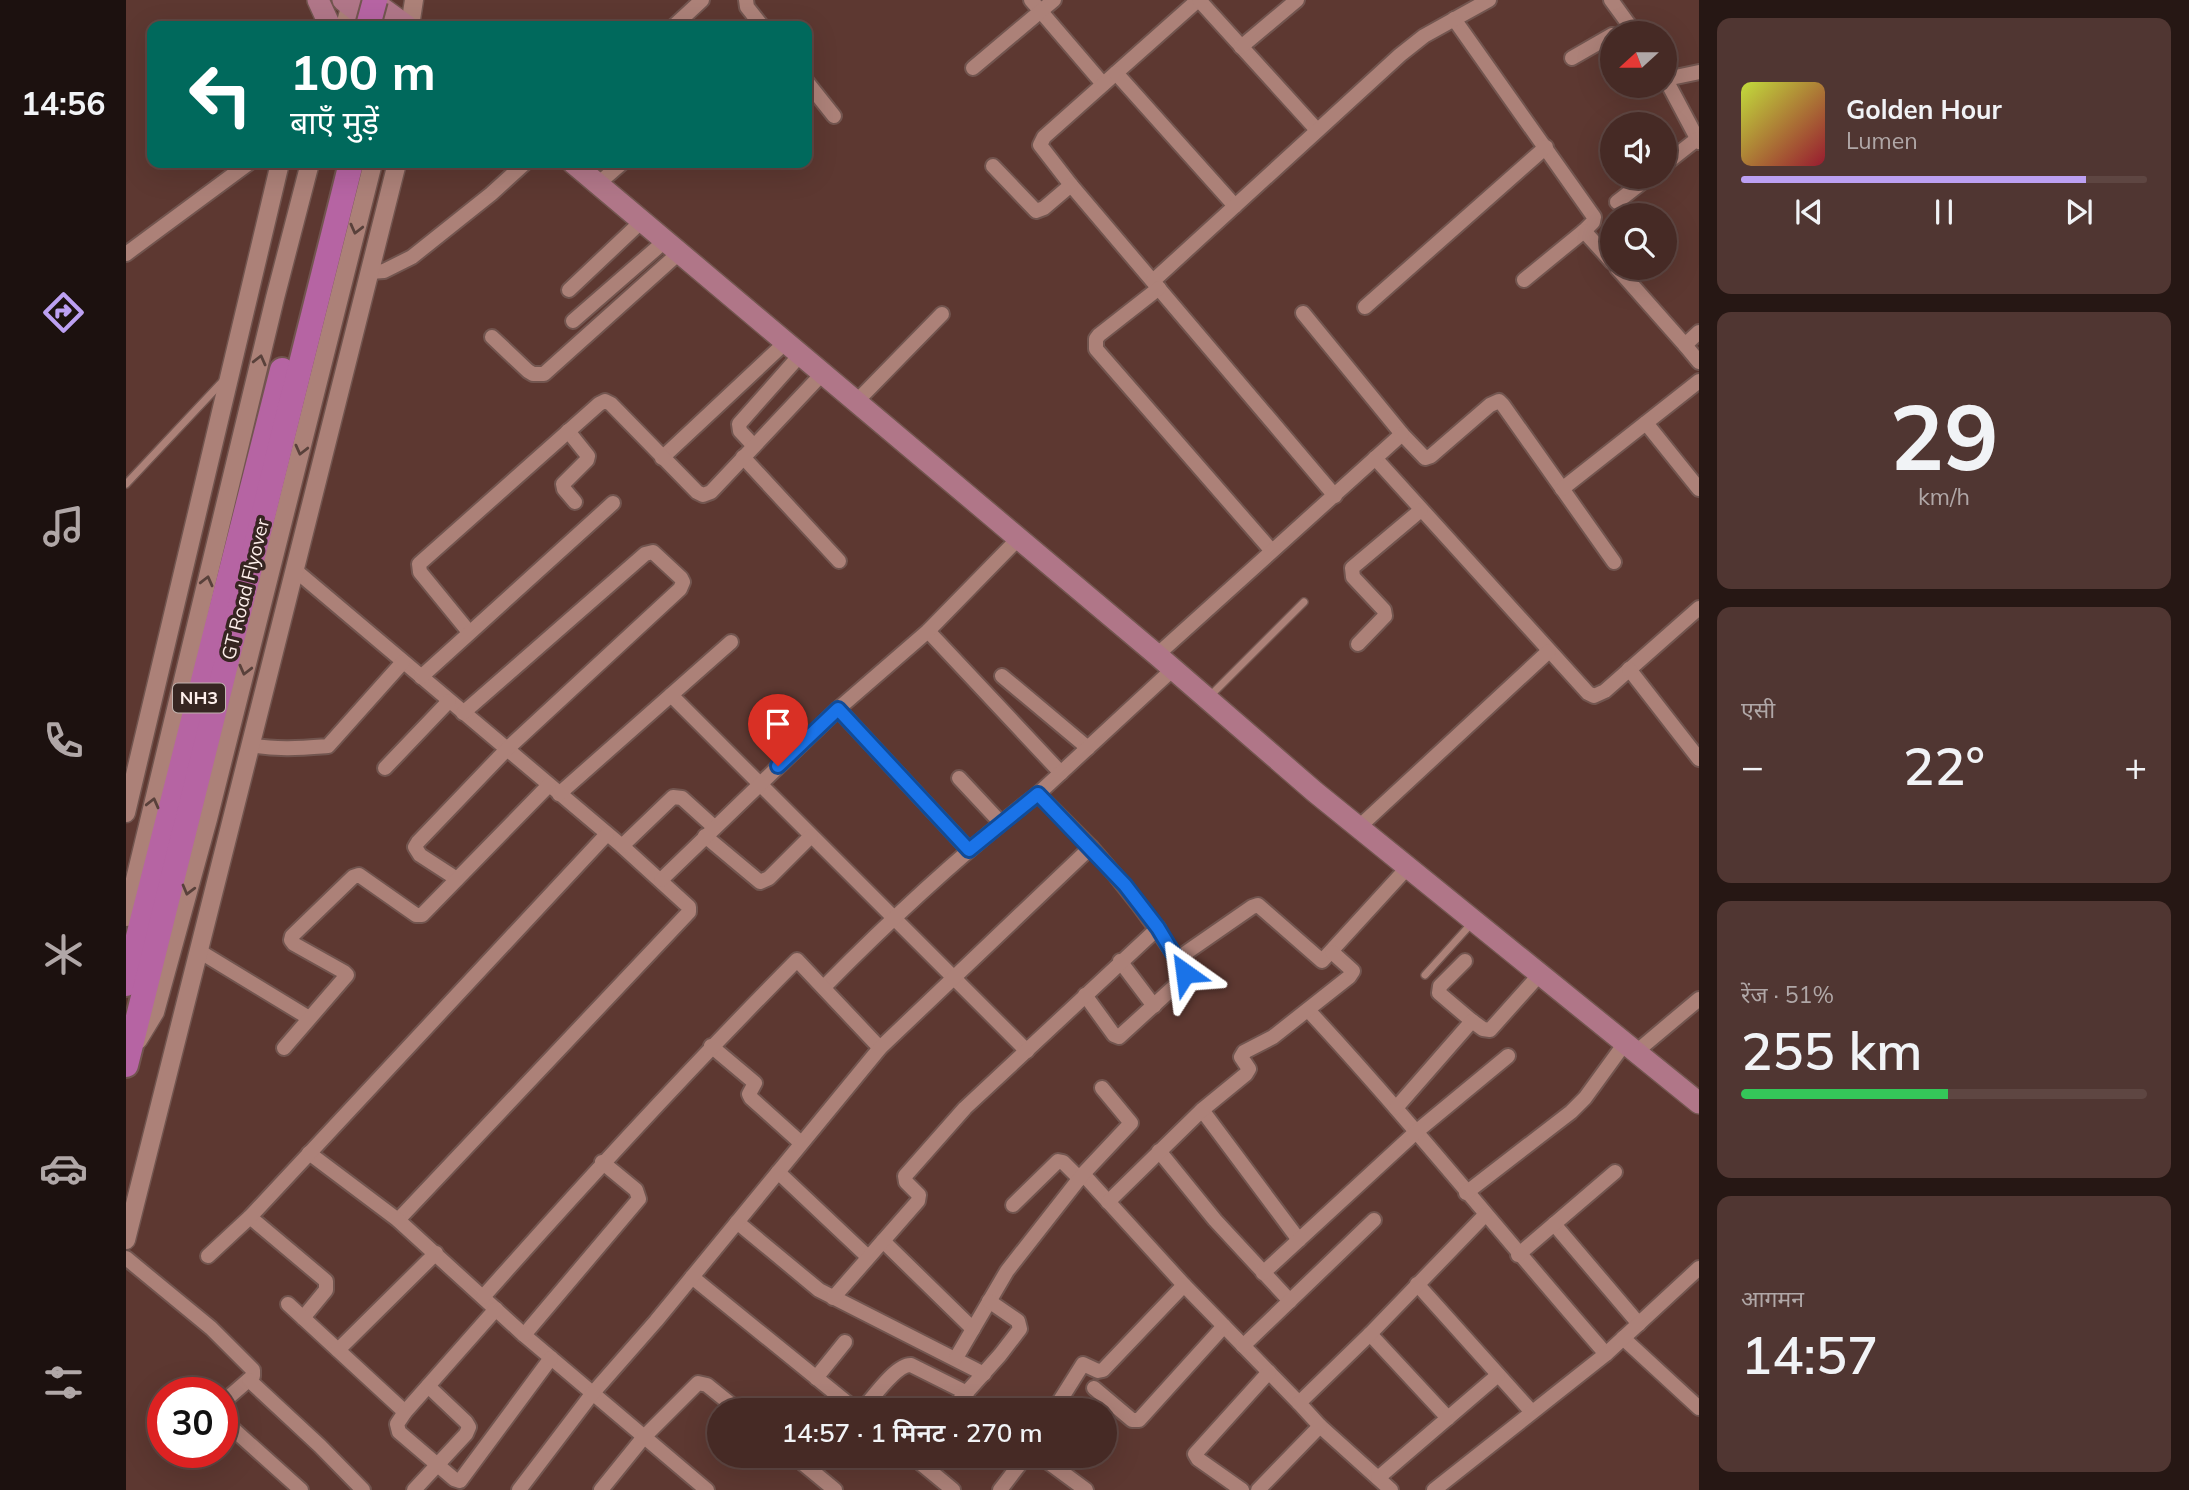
<!DOCTYPE html>
<html lang="hi">
<head>
<meta charset="utf-8">
<style>
  :root { --surface:#462a25; --page:#503632; --text:#f1f3f6; --muted:#b0a7a7; --line:#5e4642; --accent:#bca0f2 }
  body { margin:0; font-family:Mulish,"Noto Sans Devanagari",sans-serif; background:var(--page); color:var(--text); height:100vh; display:flex; flex-direction:column; font-size:26px; white-space:nowrap }
  * { box-sizing:border-box; margin:0 }
  p { font-size:23px; color:var(--muted) }
  .icon { flex:none; width:38px; height:38px; fill:none; stroke:currentColor; stroke-width:2; stroke-linecap:round; stroke-linejoin:round }
  .map { position:relative; flex:1; overflow:hidden }
  .details { display:flex; flex-direction:column; gap:18px; padding:18px; background:#261714; width:490px }
  .details>* { flex:none }
  .hud { position:absolute; left:21px; top:21px; width:665px; height:147px; border-radius:14px; box-shadow:0 7px 28px #0002,0 0 0 2px var(--line); background:#00695c; color:#fff; overflow:hidden }
  .needle { width:46px; rotate:249deg }
  .fabs { position:absolute; left:1474px; top:21px; display:grid; gap:14px }
  .fabs a { display:grid; place-items:center; width:77px; height:77px; border-radius:50%; background:var(--surface); box-shadow:0 7px 28px #0002,0 0 0 2px var(--line); font-size:35px }
  .speed { position:absolute; left:21px; top:1377px; display:flex; gap:14px; font-size:35px; font-weight:700; text-align:center }
  .speed>* { display:grid; place-content:center; width:91px; height:91px; border-radius:50%; background:var(--surface); box-shadow:0 7px 28px #0002,0 0 0 2px var(--line); line-height:1 }
  .speed .limit { border:10px solid #d22; background:#fff; color:#111 }
  .pin { position:absolute; display:grid; place-items:center; width:60px; height:60px; color:#fff; margin:-72px -30px; border-radius:50% 50% 50% 0; rotate:-45deg; box-shadow:0 0 7px #0007 }
  .pin .icon { rotate:45deg }
  .me { position:absolute; width:77px; margin:-38px; rotate:329deg; stroke-linejoin:round; filter:drop-shadow(0 0 5px #0008) }
  .turn { display:flex; align-items:center; gap:24px; height:147px; padding:0 28px; font-size:32px }
  .turn .icon { width:91px; height:91px; stroke-width:2.5 }
  .turn b { display:block; font-size:49px; line-height:60px }
  .big { font-size:52px; font-weight:600; line-height:1.1 }
  .details .card { flex:1; display:flex; flex-direction:column; justify-content:center; gap:10px; min-width:0; padding:0 24px; border-radius:14px; background:var(--page) }
  .details .dial { align-items:center; gap:0 }
  .dial b { font-size:91px; line-height:1 }
  .song { display:flex; align-items:center; gap:21px }
  .cover { width:84px; height:84px; border-radius:10px; background:linear-gradient(135deg,hsl(70 70% 55%),hsl(350 70% 35%)) }
  .played { height:7px; border-radius:4px; background:linear-gradient(90deg,var(--accent) 85%,var(--line) 85%) }
  .keys { display:flex; justify-content:space-around; direction:ltr }
  .heat { display:flex; justify-content:space-between; align-items:center; font-size:38px; direction:ltr }
  .charge { height:10px; border-radius:5px; background:linear-gradient(90deg,#34c759 51%,var(--line) 0) }
  .trip { position:absolute; left:581px; top:1398px; width:410px; height:70px; border-radius:35px; background:var(--surface); box-shadow:0 7px 28px #0002,0 0 0 2px var(--line); font-weight:600; line-height:70px; text-align:center }
  main { display:flex; flex:1; min-height:0 }
  .tab-bar { display:flex; flex-direction:column; width:126px; justify-content:space-around; align-items:center; background:#1c110f; color:var(--muted) }
  .tab-bar .icon { width:49px; height:49px }
  .tab-bar .active { color:var(--accent) }
  .tab-bar b { font-size:32px; color:var(--text) }
  .map>svg:first-child { display:block }
</style>
</head>
<body>
<main>
<nav class="tab-bar">
<b>14:56</b>
<svg class="icon active" aria-label="directions" viewBox="0 0 24 24"><path d="M12 3l9 9-9 9-9-9zM9 14v-3h6M13 9l2 2-2 2"/></svg>
<svg class="icon" aria-label="music" viewBox="0 0 24 24"><path d="M9 18V5l10-2v13"/><circle cx="6" cy="18" r="3"/><circle cx="16" cy="16" r="3"/></svg>
<svg class="icon" aria-label="phone" viewBox="0 0 24 24"><path d="M5 4h4l2 5-3 2q2 4 5 5l2-3 5 2v4C11 20 4 13 5 4z"/></svg>
<svg class="icon" aria-label="climate" viewBox="0 0 24 24"><path d="M12 3v18M4 7l16 10M4 17L20 7"/></svg>
<svg class="icon" aria-label="car" viewBox="0 0 24 24"><path d="M5 17H2v-5l4-1 3-4h7l3 4 3 1v5h-3M9 17h6M6 11h13"/><circle cx="7" cy="17" r="2"/><circle cx="17" cy="17" r="2"/></svg>
<svg class="icon" aria-label="filters" viewBox="0 0 24 24"><path d="M4 7h16M4 17h16"/><circle cx="9" cy="7" r="2"/><circle cx="15" cy="17" r="2"/></svg>
</nav>
<div class="map">
<svg width="1573" height="1490" viewBox="0 0 1573 1490">
  <rect width="100%" height="100%" fill="#5d3831"/>
  <g fill="none" stroke-linecap="round" stroke-linejoin="round">
    <defs>
      <g id="service">
        <path d="M0 484 97 381"/>
        <path d="M1084 696 1178 602"/>
        <path d="M1299 975 1345 924"/>
      </g>
      <g id="minor">
        <path d="M620 0 621 7 636 26"/>
        <path d="M905 0 977 84"/>
        <path d="M1072 0 918 137 914 145 945 185 1209 496"/>
        <path d="M1073 0 1191 130"/>
        <path d="M1485 0 1509 33"/>
        <path d="M1328 19 1468 217 1467 222 1458 231 1398 280"/>
        <path d="M548 26 576 0"/>
        <path d="M1115 47 1171 0"/>
        <path d="M1446 58 1486 35"/>
        <path d="M847 68 928 0"/>
        <path d="M990 73 1109 206"/>
        <path d="M1538 76 1573 142"/>
        <path d="M1540 79 1573 72"/>
        <path d="M681 82 708 116"/>
        <path d="M1538 165 1571 139"/>
        <path d="M867 166 910 211 918 208 945 185"/>
        <path d="M473 183 496 163"/>
        <path d="M1491 202 1523 177"/>
        <path d="M1458 231 1486 262"/>
        <path d="M0 254 123 163"/>
        <path d="M1491 268 1559 345 1573 332"/>
        <path d="M244 272 258 271 286 257 365 194 399 163"/>
        <path d="M1027 281 1274 55 1298 36 1363 0"/>
        <path d="M1033 288 973 335 970 339V349L1145 550"/>
        <path d="M443 290 517 220"/>
        <path d="M1239 307 1420 147"/>
        <path d="M1177 313 1276 434 1299 458 1305 456 1364 405 1373 401 1377 405 1488 562"/>
        <path d="M447 321 540 240"/>
        <path d="M366 337 402 371 407 374H418L554 252"/>
        <path d="M1559 345 1573 362"/>
        <path d="M730 402 816 314"/>
        <path d="M1520 423 1573 489"/>
        <path d="M442 431 462 456 461 460 437 484 438 489 449 502"/>
        <path d="M628 446 614 431 613 424 675 354"/>
        <path d="M617 457 713 561"/>
        <path d="M536 458 660 342"/>
        <path d="M1249 458 1462 693 1468 696 1479 691 1573 608"/>
        <path d="M1436 489 1573 381"/>
        <path d="M169 570 496 846 563 907V912L272 1220"/>
        <path d="M802 631 935 773"/>
        <path d="M343 632 294 572 293 564 473 404 479 401 485 404 571 492 577 495 585 492 697 373"/>
        <path d="M1232 644 1259 616 1258 610 1227 577 1226 568 1295 510"/>
        <path d="M1031 655 1276 434"/>
        <path d="M1503 669 1573 759"/>
        <path d="M876 676 962 748"/>
        <path d="M295 677 487 503"/>
        <path d="M545 695 901 1051"/>
        <path d="M712 709 843 850"/>
        <path d="M125 745C151 750 175 748 202 746L277 662"/>
        <path d="M259 768 323 701"/>
        <path d="M833 778 875 823"/>
        <path d="M433 794 605 642"/>
        <path d="M1233 827 1423 651"/>
        <path d="M579 836 634 882 643 878 685 836"/>
        <path d="M496 846 547 797 556 798 588 827"/>
        <path d="M331 879 294 855 289 847 292 842 381 749 554 589 557 582 555 578 527 552 519 554 337 713"/>
        <path d="M535 880 712 709 802 631 892 539"/>
        <path d="M73 951 183 1018"/>
        <path d="M1051 959 1126 907 1132 905 1196 961 1282 867"/>
        <path d="M994 961 1028 1006"/>
        <path d="M1339 961 1314 986 1313 993 1346 1021"/>
        <path d="M698 987C766 918 836 853 912 794"/>
        <path d="M959 995 988 1035 993 1037 1060 976 1058 969C1030 926 1000 886 965 847"/>
        <path d="M1182 1010C1285 1121 1380 1240 1480 1354"/>
        <path d="M585 1046 629 1083 623 1094 625 1098 675 1143"/>
        <path d="M158 1048 221 975 218 972 168 944 165 940 166 936 227 877 233 875 290 915H296L423 785"/>
        <path d="M1510 1052 1573 999"/>
        <path d="M1270 1108 1346 1021 1357 1029 1364 1030 1414 974"/>
        <path d="M1076 1110 1173 1240"/>
        <path d="M1033 1151 1089 1220 1164 1301"/>
        <path d="M183 1153 272 1220 398 1335 581 1490"/>
        <path d="M652 1172 742 1257"/>
        <path d="M957 1174 1058 1285 1173 1403"/>
        <path d="M1340 1193 1445 1112 1459 1098 1499 1043"/>
        <path d="M982 1202 1076 1110 1120 1074 1123 1069 1115 1057 1118 1052 1147 1037 1223 977 1227 971 1206 952"/>
        <path d="M887 1205 932 1161 937 1162 954 1179"/>
        <path d="M124 1217 200 1281V1290L177 1318"/>
        <path d="M611 1222 693 1290 858 1374"/>
        <path d="M1428 1224 1513 1324"/>
        <path d="M757 1241 847 1329"/>
        <path d="M1392 1255 1489 1172"/>
        <path d="M82 1256 124 1217 481 834"/>
        <path d="M0 1258 85 1328 127 1370V1376L96 1403"/>
        <path d="M1137 1273 1290 1132 1382 1056"/>
        <path d="M566 1277 730 1410"/>
        <path d="M1291 1284 1405 1411"/>
        <path d="M357 1297C459 1182 563 1069 671 960L754 1048"/>
        <path d="M707 1298 792 1201 793 1195 780 1182 779 1176 839 1108 1032 928"/>
        <path d="M162 1304 279 1412"/>
        <path d="M370 1309 279 1412 271 1424 273 1432 328 1479 334 1481 425 1358"/>
        <path d="M1244 1334 1322 1418"/>
        <path d="M398 1335 513 1199 510 1190 476 1162"/>
        <path d="M1497 1338 1573 1408"/>
        <path d="M1117 1346 1248 1220"/>
        <path d="M212 1350 310 1253"/>
        <path d="M830 1358 881 1271 957 1174 1005 1123 976 1088"/>
        <path d="M690 1378 719 1342"/>
        <path d="M123 1380 194 1446 237 1490"/>
        <path d="M968 1388 1006 1420H1013L1098 1326"/>
        <path d="M736 1410C746 1399 770 1364 785 1365L841 1393"/>
        <path d="M825 1410 874 1355 894 1329 892 1321 863 1301"/>
        <path d="M928 1410 957 1364 972 1371 977 1370 1058 1285"/>
        <path d="M96 1419 175 1490"/>
        <path d="M1194 1426 1265 1490"/>
        <path d="M668 1456 709 1490"/>
        <path d="M786 1456 827 1490"/>
        <path d="M914 1456 960 1490"/>
        <path d="M1252 1478 1372 1375"/>
        <path d="M288 1490 340 1434 343 1427 340 1422 302 1386"/>
        <path d="M393 1490 466 1394 530 1321 754 1048 965 847 912 794 1046 670"/>
        <path d="M475 1490 517 1438 572 1383 581 1385 612 1410"/>
        <path d="M874 1490 900 1456"/>
        <path d="M1116 1490 1072 1459 1069 1454 1143 1372"/>
        <path d="M1132 1490 1194 1426 1173 1403 1244 1334 1359 1215"/>
        <path d="M1308 1490 1480 1354 1573 1268"/>
      </g>
      <g id="tertiary">
        <path d="M219 26 226 0"/>
        <path d="M284 26 288 0"/>
        <path d="M0 813 154 163"/>
        <path d="M0 917 149 298 184 163"/>
        <path d="M12 1040 29 1012 82 819 247 163"/>
        <path d="M0 1240 271 163"/>
      </g>
      <g id="secondary">
        <path d="M192 0 204 26"/>
        <path d="M217 0 250 26"/>
        <path d="M245 0 281 26"/>
        <path d="M447 163 1031 655 1189 792 1573 1103"/>
      </g>
      <g id="trunk">
        <path d="M0 984 156 370"/>
        <path d="M0 1065 225 163"/>
      </g>
    </defs>
    <use href="#service" stroke="#72554f" stroke-width="10"/>
    <use href="#minor" stroke="#72554f" stroke-width="18"/>
    <use href="#tertiary" stroke="#72554f" stroke-width="21"/>
    <use href="#secondary" stroke="#72554f" stroke-width="24"/>
    <use href="#trunk" stroke="#72554f" stroke-width="28"/>
    <use href="#service" stroke="#ac8178" stroke-width="7"/>
    <use href="#minor" stroke="#ac8178" stroke-width="14"/>
    <use href="#tertiary" stroke="#ac8178" stroke-width="18"/>
    <use href="#secondary" stroke="#b07688" stroke-width="21"/>
    <use href="#trunk" stroke="#b664a3" stroke-width="24"/>
    <defs>
      <path id="trunk-bridge" d="M242 26 249 0"/>
    </defs>
    <use href="#trunk-bridge" stroke="#72554f" stroke-width="28" stroke-linecap="butt"/>
    <use href="#trunk-bridge" stroke="#b664a3" stroke-width="24"/>
  </g>
  <defs><path id="oneway-chevron" d="M-2-3.5L2.5 0L-2 3.5" fill="none" stroke-width="1.6" stroke-linecap="round" stroke-linejoin="round" transform="scale(1.75)"/></defs>
  <g stroke="#59413b">
    <use href="#oneway-chevron" transform="translate(230 229) rotate(104)"/>
    <use href="#oneway-chevron" transform="translate(134 360) rotate(-76)"/>
    <use href="#oneway-chevron" transform="translate(175 450) rotate(104)"/>
    <use href="#oneway-chevron" transform="translate(81 581) rotate(-76)"/>
    <use href="#oneway-chevron" transform="translate(119 670) rotate(104)"/>
    <use href="#oneway-chevron" transform="translate(27 803) rotate(-76)"/>
    <use href="#oneway-chevron" transform="translate(62 890) rotate(105)"/>
  </g>
  <g fill="none" stroke-linecap="round" stroke-linejoin="round">
    <defs>
      <path id="route" d="M652 766 712 709 843 850 912 794 999 885 1032 928 1059 973"/>
    </defs>
    <use href="#route" stroke="#114b97" stroke-width="18"/>
    <use href="#route" stroke="#1a73e8" stroke-width="12"/>
  </g>
  <g text-anchor="middle" stroke-width="7" stroke-linejoin="round" paint-order="stroke">
    <rect fill="#362521" stroke="#c1b2ae" stroke-width="2" x="47" y="683.5" width="52" height="29" rx="5"/>
    <g font-size="18" font-weight="bold" fill="#fdeeeb">
      <text x="73" y="704">NH3</text>
    </g>
    <g font-size="19" fill="#fdeeeb" stroke="#362521">
      <text transform="translate(119 589) rotate(-76)" y="7">GT Road Flyover</text>
    </g>
  </g>
</svg>
<div class="fabs">
<a><svg class="needle" viewBox="-14 -14 28 28"><path d="M0-13l5 13h-10z" fill="#e53935"/><path d="M0 13l5-13h-10z" fill="#b0a7a7"/></svg></a>
<a><svg class="icon" aria-label="sound" viewBox="0 0 24 24"><path d="M4 9h4l5-4v14l-5-4H4zM17 9q2 3 0 6"/></svg></a>
<a><svg class="icon" aria-label="search" viewBox="0 0 24 24"><circle cx="10" cy="10" r="6"/><path d="M15 15l6 6"/></svg></a>
</div>
<div class="speed"><div class="limit">30</div></div>
<div class="pin" style="left:652px;top:766px;background:#d93025"><svg class="icon" aria-label="arrive" viewBox="0 0 24 24"><path d="M6 21V4h12l-3 4 3 4H6"/></svg></div>
<svg class="me" style="left:1059px;top:973px" viewBox="-20 -20 40 40"><path d="M0-17L14 15 0 8-14 15z" fill="#1a73e8" stroke="#fff" stroke-width="4"/></svg>
<div class="trip">14:57 · 1 मिनट · 270 m</div>
<div class="hud">
<div class="turn"><svg class="icon" aria-label="left" viewBox="0 0 24 24"><path d="M17 20v-9H6M10 6l-5 5 5 5"/></svg><div><b>100 m</b>बाएँ मुड़ें</div></div>
</div>
</div>
<section class="details">
<div class="card">
<div class="song"><i class="cover"></i><div><b>Golden Hour</b><p>Lumen</p></div></div>
<div class="played"></div>
<div class="keys"><svg class="icon" aria-label="previous" viewBox="0 0 24 24"><path d="M18 5L8 12l10 7zM5 5v14"/></svg><svg class="icon" aria-label="pause" viewBox="0 0 24 24"><path d="M8 5v14M16 5v14"/></svg><svg class="icon" aria-label="next" viewBox="0 0 24 24"><path d="M6 5l10 7-10 7zM19 5v14"/></svg></div>
</div>
<div class="card dial"><b>29</b><p>km/h</p></div>
<div class="card"><p>एसी</p>
<div class="heat"><a>−</a><b class="big">22°</b><a>+</a></div>
</div>
<div class="card"><p>रेंज · 51%</p><b class="big">255 km</b><div class="charge"></div></div>
<div class="card"><p>आगमन</p><b class="big">14:57</b></div>
</section>
</main>
</body>
</html>
